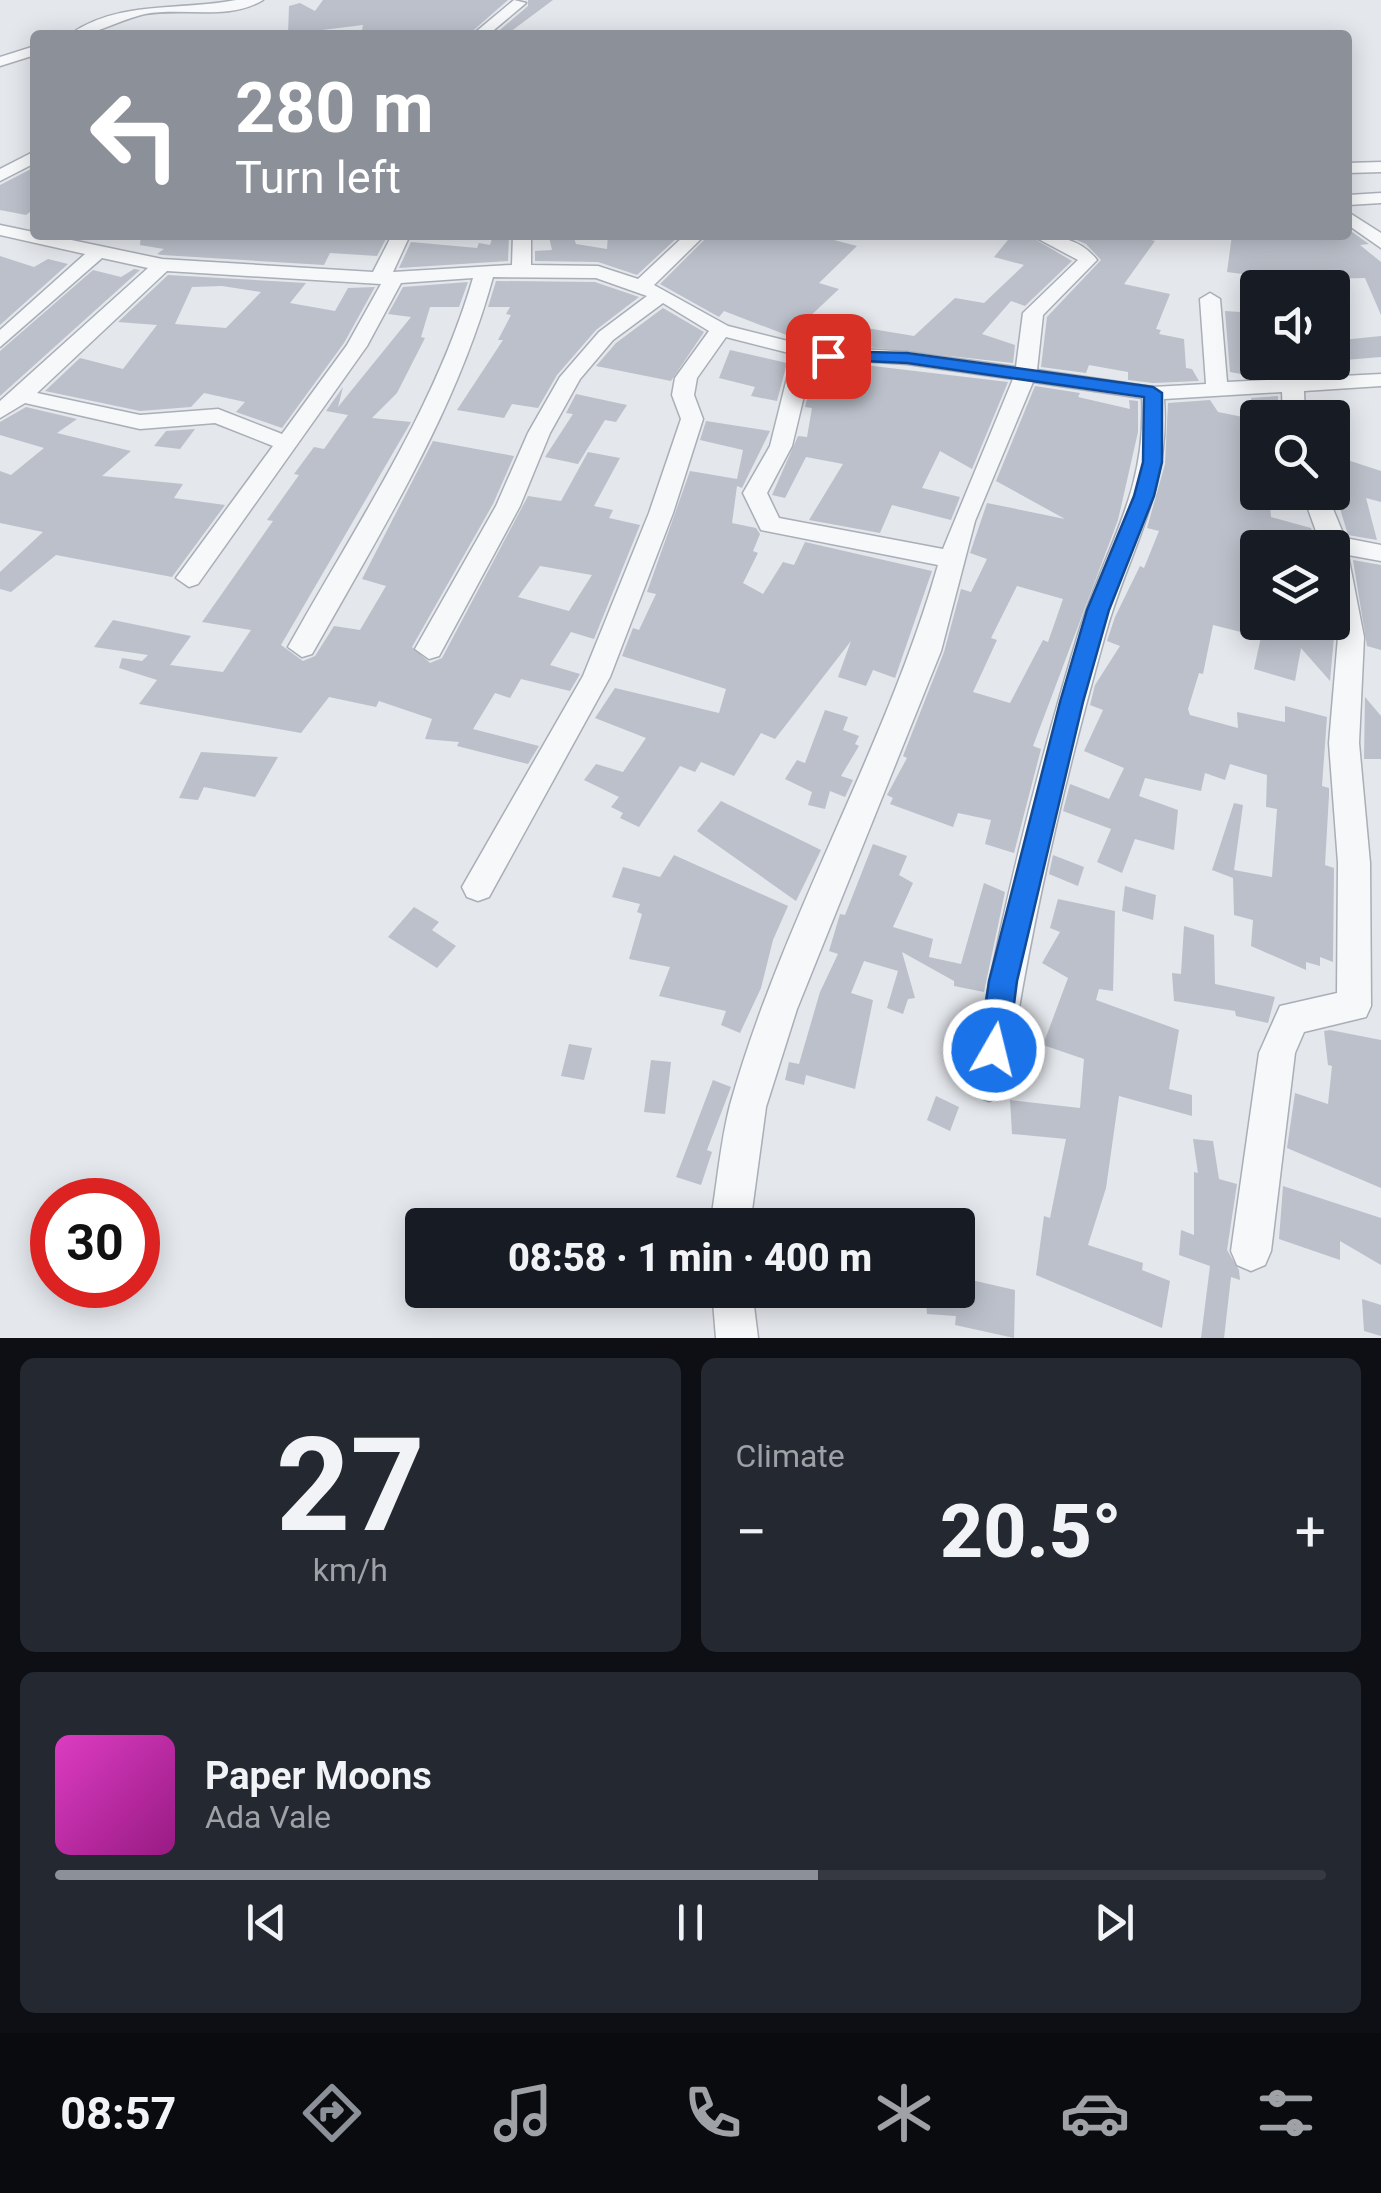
<!DOCTYPE html>
<html lang="en">
<head>
<meta charset="utf-8">
<style>
  :root { --surface:#171b24; --page:#242831; --text:#f1f3f6; --muted:#9ea1a6; --line:#363941; --accent:#8c9099 }
  body { margin:0; font-family:Roboto,sans-serif; background:var(--page); color:var(--text); height:100vh; display:flex; flex-direction:column; font-size:38px; white-space:nowrap }
  * { box-sizing:border-box; margin:0 }
  p { font-size:32px; color:var(--muted) }
  .icon { flex:none; width:55px; height:55px; fill:none; stroke:currentColor; stroke-width:2; stroke-linecap:round; stroke-linejoin:round }
  .map { position:relative; height:1338px; overflow:hidden }
  .side { display:flex; flex-direction:column; gap:20px; padding:20px; background:#0d0f14; flex:1 }
  .side>* { flex:none }
  .hud { position:absolute; left:30px; top:30px; width:1322px; height:210px; border-radius:10px; box-shadow:0 5px 25px #0003; background:#8c9099; color:#fff; overflow:hidden }
  .fabs { position:absolute; left:1240px; top:270px; display:grid; gap:20px }
  .fabs a { display:grid; place-items:center; width:110px; height:110px; border-radius:10px; background:var(--surface); box-shadow:0 5px 25px #0003; font-size:50px }
  .speed { position:absolute; left:30px; top:1178px; display:flex; gap:20px; font-size:50px; font-weight:700; text-align:center }
  .speed>* { display:grid; place-content:center; width:130px; height:130px; border-radius:50%; background:var(--surface); box-shadow:0 5px 25px #0003; line-height:1 }
  .speed .limit { border:15px solid #d22; background:#fff; color:#111 }
  .pin { position:absolute; display:grid; place-items:center; width:85px; height:85px; color:#fff; margin:-42px; border-radius:20px; box-shadow:0 5px 15px #0006 }
  .me { position:absolute; width:110px; margin:-55px; rotate:8deg; stroke-linejoin:round; filter:drop-shadow(0 0 8px #0008) }
  .turn { display:flex; align-items:center; gap:35px; height:210px; padding:0 40px; font-size:45px }
  .turn .icon { width:130px; height:130px; stroke-width:2.5 }
  .turn b { display:block; font-size:70px; line-height:85px }
  .big { font-size:75px; font-weight:800; line-height:1.1 }
  .side .card { flex:1; display:flex; flex-direction:column; justify-content:center; gap:15px; min-width:0; padding:0 35px; border-radius:15px; background:var(--page) }
  .side .dial { align-items:center; gap:0 }
  .dial b { font-size:130px; line-height:1 }
  .song { display:flex; align-items:center; gap:30px }
  .cover { width:120px; height:120px; border-radius:15px; background:linear-gradient(135deg,hsl(310 70% 55%),hsl(310 70% 35%)) }
  .played { height:10px; border-radius:5px; background:linear-gradient(90deg,var(--accent) 60%,var(--line) 60%) }
  .keys { display:flex; justify-content:space-around; direction:ltr }
  .heat { display:flex; justify-content:space-between; align-items:center; font-size:55px; direction:ltr }
  .side .tiles { flex:1; display:grid; gap:20px; grid-template-columns:1fr 1fr }
  .card:last-child { grid-column:span 2 }
  .trip { position:absolute; left:405px; top:1208px; width:570px; height:100px; border-radius:10px; background:var(--surface); box-shadow:0 5px 25px #0003; font-weight:800; line-height:100px; text-align:center }
  .dock { display:flex; height:160px; justify-content:space-around; align-items:center; background:#090b0e; color:var(--muted) }
  .dock .icon { width:70px; height:70px }
  .dock .selected { color:var(--accent) }
  .dock b { font-size:45px; color:var(--text) }
  .map>svg:first-child { display:block }
</style>
</head>
<body>
<div class="map">
<svg width="1381" height="1338" viewBox="0 0 1381 1338">
  <rect width="100%" height="100%" fill="#e4e7ec"/>
  <g fill="#bbc0ca" fill-rule="evenodd">
    <path d="M323 0H508L468 35 443 31 439 35H361L363 25 314 31V35H288L289 6 300 3 315 11Z"/>
    <path d="M528 0H553L506 35H494L528 6Z"/>
    <path d="M35 167V208L26 215 0 210V185Z"/>
    <path d="M1348 229 1369 244 1360 245 1381 262V315L1365 278 1290 280 1227 272 1232 235H1348Z"/>
    <path d="M141 235H215L245 240 250 235H388L377 256 330 253 324 265 162 255 157 254 164 249 140 245Z"/>
    <path d="M493 235H509L508 261 399 268 411 242 477 248 479 243 490 245Z"/>
    <path d="M573 235 576 244 607 249 608 235H680L637 275 598 262 535 261V251L552 250 549 237Z"/>
    <path d="M709 235H815L857 246 819 283 839 289 789 336 724 311 719 317 660 284Z"/>
    <path d="M1012 235H1028L1072 261 1025 306 1011 301 982 334 1015 345 1013 363 840 344 848 325 914 336 955 298 984 303 1024 265 994 257Z"/>
    <path d="M1065 235H1134L1155 241 1124 284 1170 294 1156 329 1161 330 1159 334 1184 339 1186 368 1192 369 1199 381 1153 383 1128 380V372L1089 365 1086 373 1041 367 1047 317 1101 260 1086 244Z"/>
    <path d="M0 256 34 267 48 259 68 264 0 325Z"/>
    <path d="M134 269 140 270 0 396V351L93 270 121 277Z"/>
    <path d="M168 275 306 283 290 303 335 311 348 288 375 287 344 343 282 428 236 412 245 402 204 393 191 407 140 411 45 391 80 358 123 369 157 325 118 322ZM222 286 261 292 226 328 175 324 192 287Z"/>
    <path d="M496 281 595 282 639 297 596 330 557 375 538 408 512 404 504 418 457 410 503 340H498L511 315 506 314 510 307H488Z"/>
    <path d="M468 282 459 307H430L421 337 425 338 397 393 372 418 411 422 281 645 303 661 315 656 334 626 360 630 386 586 362 579 433 441 514 456 493 504 412 647 430 663 442 658 528 496 561 501 588 452 620 458 594 506 613 510 609 518 640 525 594 639 571 632 550 665 580 674 570 691 521 679 510 698 495 693 473 729 539 746 528 764 457 746 459 742 425 739 432 719 379 701 376 707 329 697 301 733 139 704 157 680 119 668 122 658 142 661 148 655 94 647 113 620 191 636 170 665 223 672 251 630 202 622 273 521 267 520 299 475 294 474 314 447 324 449 348 415 326 411 343 387 338 407 411 317 388 314 403 287ZM540 566 592 575 569 611 518 597Z"/>
    <path d="M663 308 704 332 671 381 596 366 616 343Z"/>
    <path d="M1225 311 1256 313 1258 377 1230 372Z"/>
    <path d="M1381 336V357L1345 360 1332 347V341Z"/>
    <path d="M730 350 787 363 777 401 751 396 755 387 719 378Z"/>
    <path d="M856 364 1008 382 972 469 940 451 922 488 960 497 951 520 892 505 880 533 809 520 843 464 806 457 785 498 772 495 798 436 807 437 812 408 805 407 814 369 852 377Z"/>
    <path d="M1035 386 1080 393 1078 397 1130 409 1129 400 1138 401V432L1118 520 1033 746 1041 749 1014 853 985 844 991 820 958 813 953 827 890 804 893 798 887 795 907 758 903 756 944 652 961 589 971 592 987 559 970 553 987 503 1065 519 996 481ZM1017 586 1063 599 1048 642 1043 640 1010 703 973 692 997 640 991 638Z"/>
    <path d="M576 394 627 405 616 422 605 420 578 464 545 457 573 414 566 413Z"/>
    <path d="M1278 396 1279 418H1254L1251 398Z"/>
    <path d="M1210 400 1218 412 1258 420V492H1269L1271 517 1311 528 1318 548H1258V622H1331L1334 637 1330 681 1301 648 1295 681 1254 669 1261 637 1213 625 1203 674 1199 673 1188 709 1190 715 1238 728 1237 712 1285 722V706L1327 717 1322 786 1329 788V795L1325 865 1334 868 1333 962 1320 957V966L1306 962V970L1251 946 1253 920 1234 915 1233 878 1212 870 1234 803 1243 805 1234 870 1272 877 1277 809 1266 807 1267 775 1230 764 1225 780 1205 773 1201 791 1145 778 1139 796 1178 810 1174 850 1135 839 1122 873 1097 862 1111 829 1063 811 1070 784 1109 799 1124 768 1084 751 1103 710 1090 705 1095 685 1120 646 1107 641 1115 617 1140 566 1144 568 1159 531 1147 528 1165 464 1168 403Z"/>
    <path d="M26 407 77 419 57 433 131 451 102 476 183 484 174 498 225 505 172 577 56 555 11 592 0 589V572L43 532 0 523V471L11 475 44 448 0 435V422Z"/>
    <path d="M706 421 770 431 742 488 737 486 732 523 756 528 760 534 753 551 758 553 743 583 763 594 783 562 794 565 805 542 932 571 895 678 873 670 866 686 838 677 851 641 775 739 761 733 734 776 701 762 695 772 680 766 639 827 620 818 623 813 611 807 619 797 584 780 596 764 623 772 646 738 595 718 615 688 719 713 726 689 622 656 633 628 639 630 656 594 647 592 690 471 737 479 743 450 700 440Z"/>
    <path d="M195 429 180 449 154 446 166 431Z"/>
    <path d="M1332 455 1381 471V502L1366 498 1377 540 1348 535 1332 482Z"/>
    <path d="M1353 560 1381 565V650L1367 646Z"/>
    <path d="M1365 697 1381 716V759H1364Z"/>
    <path d="M825 710 848 717 843 730 859 736 855 744 859 746 841 776 853 780 845 797 830 791 825 809 808 805 812 792 785 779 797 760 805 763Z"/>
    <path d="M201 752 278 757 255 797 204 787 198 800 179 798Z"/>
    <path d="M721 801 821 850 796 901 697 831Z"/>
    <path d="M873 844 907 856 899 875 913 883 893 927 933 939 929 957 961 964 984 883 1005 892 984 992 954 986V981L902 952 915 998 908 999 903 1014 887 1008 898 971 864 961 851 993 873 1000 855 1089 806 1075 804 1085 785 1080 789 1062 799 1064 820 992 838 954 829 951 840 914 845 915Z"/>
    <path d="M674 855 788 906 773 940 761 988 740 1033 721 1025 726 1011 659 996 670 967 629 959 642 914 637 912 640 904 612 897 623 867 660 877Z"/>
    <path d="M1053 855 1084 867 1078 886 1049 874Z"/>
    <path d="M1125 886 1156 895 1153 920 1122 911Z"/>
    <path d="M1058 899 1115 911 1113 991 1099 989 1096 1000 1179 1030 1169 1089 1192 1095V1116L1119 1096 1106 1188 1088 1245 1143 1263 1142 1270 1170 1281 1162 1328 1036 1275 1044 1216 1050 1218 1066 1139 1012 1134 1010 1100 1080 1108 1084 1059 1043 1045 1068 978 1042 963 1060 932 1050 928Z"/>
    <path d="M414 907 439 922 432 930 456 946 437 968 388 937Z"/>
    <path d="M1184 926 1214 935 1215 984 1275 997 1268 1023 1236 1016 1235 1011 1174 1001 1172 973 1181 974Z"/>
    <path d="M1330 1030 1381 1040V1188L1287 1148 1295 1093 1328 1104 1332 1066 1328 1065 1324 1031Z"/>
    <path d="M569 1044 592 1048 584 1080 561 1076Z"/>
    <path d="M651 1060 671 1062 665 1114 644 1112Z"/>
    <path d="M713 1080 731 1087 707 1150 712 1152 701 1185 676 1177Z"/>
    <path d="M936 1096 959 1107 950 1131 927 1120Z"/>
    <path d="M1193 1139 1213 1141 1219 1179 1237 1184 1227 1250 1239 1270 1240 1280 1231 1277 1224 1338H1201L1210 1266 1179 1255 1181 1230 1194 1235V1172L1198 1173Z"/>
    <path d="M1283 1186 1381 1218V1265L1340 1241V1260L1279 1239Z"/>
    <path d="M958 1277 1015 1290 1014 1338 955 1325 956 1316 927 1314 925 1290H958Z"/>
    <path d="M1362 1299 1381 1305V1336L1364 1331Z"/>
  </g>
  <g fill="none" stroke-linecap="round" stroke-linejoin="round">
    <defs>
      <g id="street">
        <path d="M236 0H263C228 21 183 7 145 14 118 20 98 35 69 35 117 0 181 11 236 0Z"/>
        <path d="M514 0 526 3 488 35H472Z"/>
        <path d="M35 46V55L0 66V57Z"/>
        <path d="M35 151V163L0 181V169Z"/>
        <path d="M1381 162V172L1348 173V163Z"/>
        <path d="M1381 193V203L1348 205V195Z"/>
        <path d="M1348 212 1381 233V248L1348 225Z"/>
        <path d="M0 225 162 259 373 272 392 235H410L393 272 512 265 513 235H531V265L598 266 638 279 685 235H705L654 285 728 326 804 345 907 352 1016 367 1023 313 1078 260 1031 235C1057 235 1081 239 1097 260L1043 315 1037 370 1153 387 1206 384 1200 299 1210 293 1220 299 1227 382 1381 374V386L1304 391 1305 418H1283L1282 392 1164 399C1171 492 1127 553 1104 639 1063 785 1029 932 1007 1083L1002 1096 989 1101 976 1096 971 1083C996 932 1033 784 1077 638 1103 550 1147 495 1142 398L1033 382 975 521 941 651 797 1009 766 1107 750 1225H710C717 1186 720 1143 730 1105 782 919 885 750 938 565L761 530 743 493 770 446 793 354 726 337 697 378 694 395 703 419 673 513 610 677 489 897 478 901 467 897 462 887 583 676 649 513 681 419 672 395 675 378 709 331 663 303 613 340 580 379 550 433 520 506 439 656 429 659 415 649 496 506 528 433 560 377 599 332 647 296 596 278 493 277C456 412 380 533 312 654L302 657 288 647C355 526 434 412 473 278L401 283 367 346 198 584 189 587 176 578 273 446 215 423 140 429 25 403 0 418V401L148 268 102 258 0 347V330L85 254 0 235ZM167 271 381 284 347 345 282 434 218 409 140 415 37 393ZM813 358 907 364 1013 379 943 549 779 518 767 493 792 446Z"/>
        <path d="M1302 492H1326L1345 538 1381 545V561L1348 555 1364 637 1359 743 1370 863 1371 1006 1366 1017 1304 1032 1295 1053 1271 1251 1265 1265 1251 1271 1237 1265 1231 1251 1259 1053 1280 1006 1337 993 1338 863 1329 743 1338 637 1332 608V548H1322Z"/>
        <path d="M712 1290H752L758 1338H716Z"/>
      </g>
    </defs>
    <use href="#street" stroke="#a9aeb7" stroke-width="3"/>
    <use href="#street" fill="#f7f8fa" fill-rule="evenodd"/>
  </g>
  <path fill="#1a73e8" stroke="#114b97" stroke-width="2.5" d="M828 351 907 353 1153 387 1162 393V462L1154 496 1109 610 1083 702 1017 981 1008 1050 1004 1059 994 1064 983 1059 979 1050 989 981 1060 702 1087 610 1134 496 1143 462 1144 397 907 363 822 359V352Z"/>
</svg>
<div class="fabs">
<a><svg class="icon" aria-label="sound" viewBox="0 0 24 24"><path d="M4 9h4l5-4v14l-5-4H4zM17 9q2 3 0 6"/></svg></a>
<a><svg class="icon" aria-label="search" viewBox="0 0 24 24"><circle cx="10" cy="10" r="6"/><path d="M15 15l6 6"/></svg></a>
<a><svg class="icon" aria-label="layers" viewBox="0 0 24 24"><path d="M12 4l9 5-9 5-9-5zM3 14l9 5 9-5"/></svg></a>
</div>
<div class="speed"><div class="limit">30</div></div>
<div class="pin" style="left:828px;top:356px;background:#d93025"><svg class="icon" aria-label="arrive" viewBox="0 0 24 24"><path d="M6 21V4h12l-3 4 3 4H6"/></svg></div>
<svg class="me" style="left:994px;top:1050px" viewBox="-20 -20 40 40"><circle r="17" fill="#1a73e8" stroke="#fff" stroke-width="3"/><path d="M0-11L8 9 0 5-8 9z" fill="#fff"/></svg>
<div class="trip">08:58 · 1 min · 400 m</div>
<div class="hud">
<div class="turn"><svg class="icon" aria-label="left" viewBox="0 0 24 24"><path d="M17 20v-9H6M10 6l-5 5 5 5"/></svg><div><b>280 m</b>Turn left</div></div>
</div>
</div>
<section class="side">
<div class="tiles">
<div class="card dial"><b>27</b><p>km/h</p></div>
<div class="card"><p>Climate</p>
<div class="heat"><a>−</a><b class="big">20.5°</b><a>+</a></div>
</div>
<div class="card">
<div class="song"><i class="cover"></i><div><b>Paper Moons</b><p>Ada Vale</p></div></div>
<div class="played"></div>
<div class="keys"><svg class="icon" aria-label="previous" viewBox="0 0 24 24"><path d="M18 5L8 12l10 7zM5 5v14"/></svg><svg class="icon" aria-label="pause" viewBox="0 0 24 24"><path d="M8 5v14M16 5v14"/></svg><svg class="icon" aria-label="next" viewBox="0 0 24 24"><path d="M6 5l10 7-10 7zM19 5v14"/></svg></div>
</div>
</div>
</section>
<nav class="dock">
<b>08:57</b>
<svg class="icon selected" aria-label="directions" viewBox="0 0 24 24"><path d="M12 3l9 9-9 9-9-9zM9 14v-3h6M13 9l2 2-2 2"/></svg>
<svg class="icon" aria-label="music" viewBox="0 0 24 24"><path d="M9 18V5l10-2v13"/><circle cx="6" cy="18" r="3"/><circle cx="16" cy="16" r="3"/></svg>
<svg class="icon" aria-label="phone" viewBox="0 0 24 24"><path d="M5 4h4l2 5-3 2q2 4 5 5l2-3 5 2v4C11 20 4 13 5 4z"/></svg>
<svg class="icon" aria-label="climate" viewBox="0 0 24 24"><path d="M12 3v18M4 7l16 10M4 17L20 7"/></svg>
<svg class="icon" aria-label="car" viewBox="0 0 24 24"><path d="M5 17H2v-5l4-1 3-4h7l3 4 3 1v5h-3M9 17h6M6 11h13"/><circle cx="7" cy="17" r="2"/><circle cx="17" cy="17" r="2"/></svg>
<svg class="icon" aria-label="filters" viewBox="0 0 24 24"><path d="M4 7h16M4 17h16"/><circle cx="9" cy="7" r="2"/><circle cx="15" cy="17" r="2"/></svg>
</nav>
</body>
</html>
